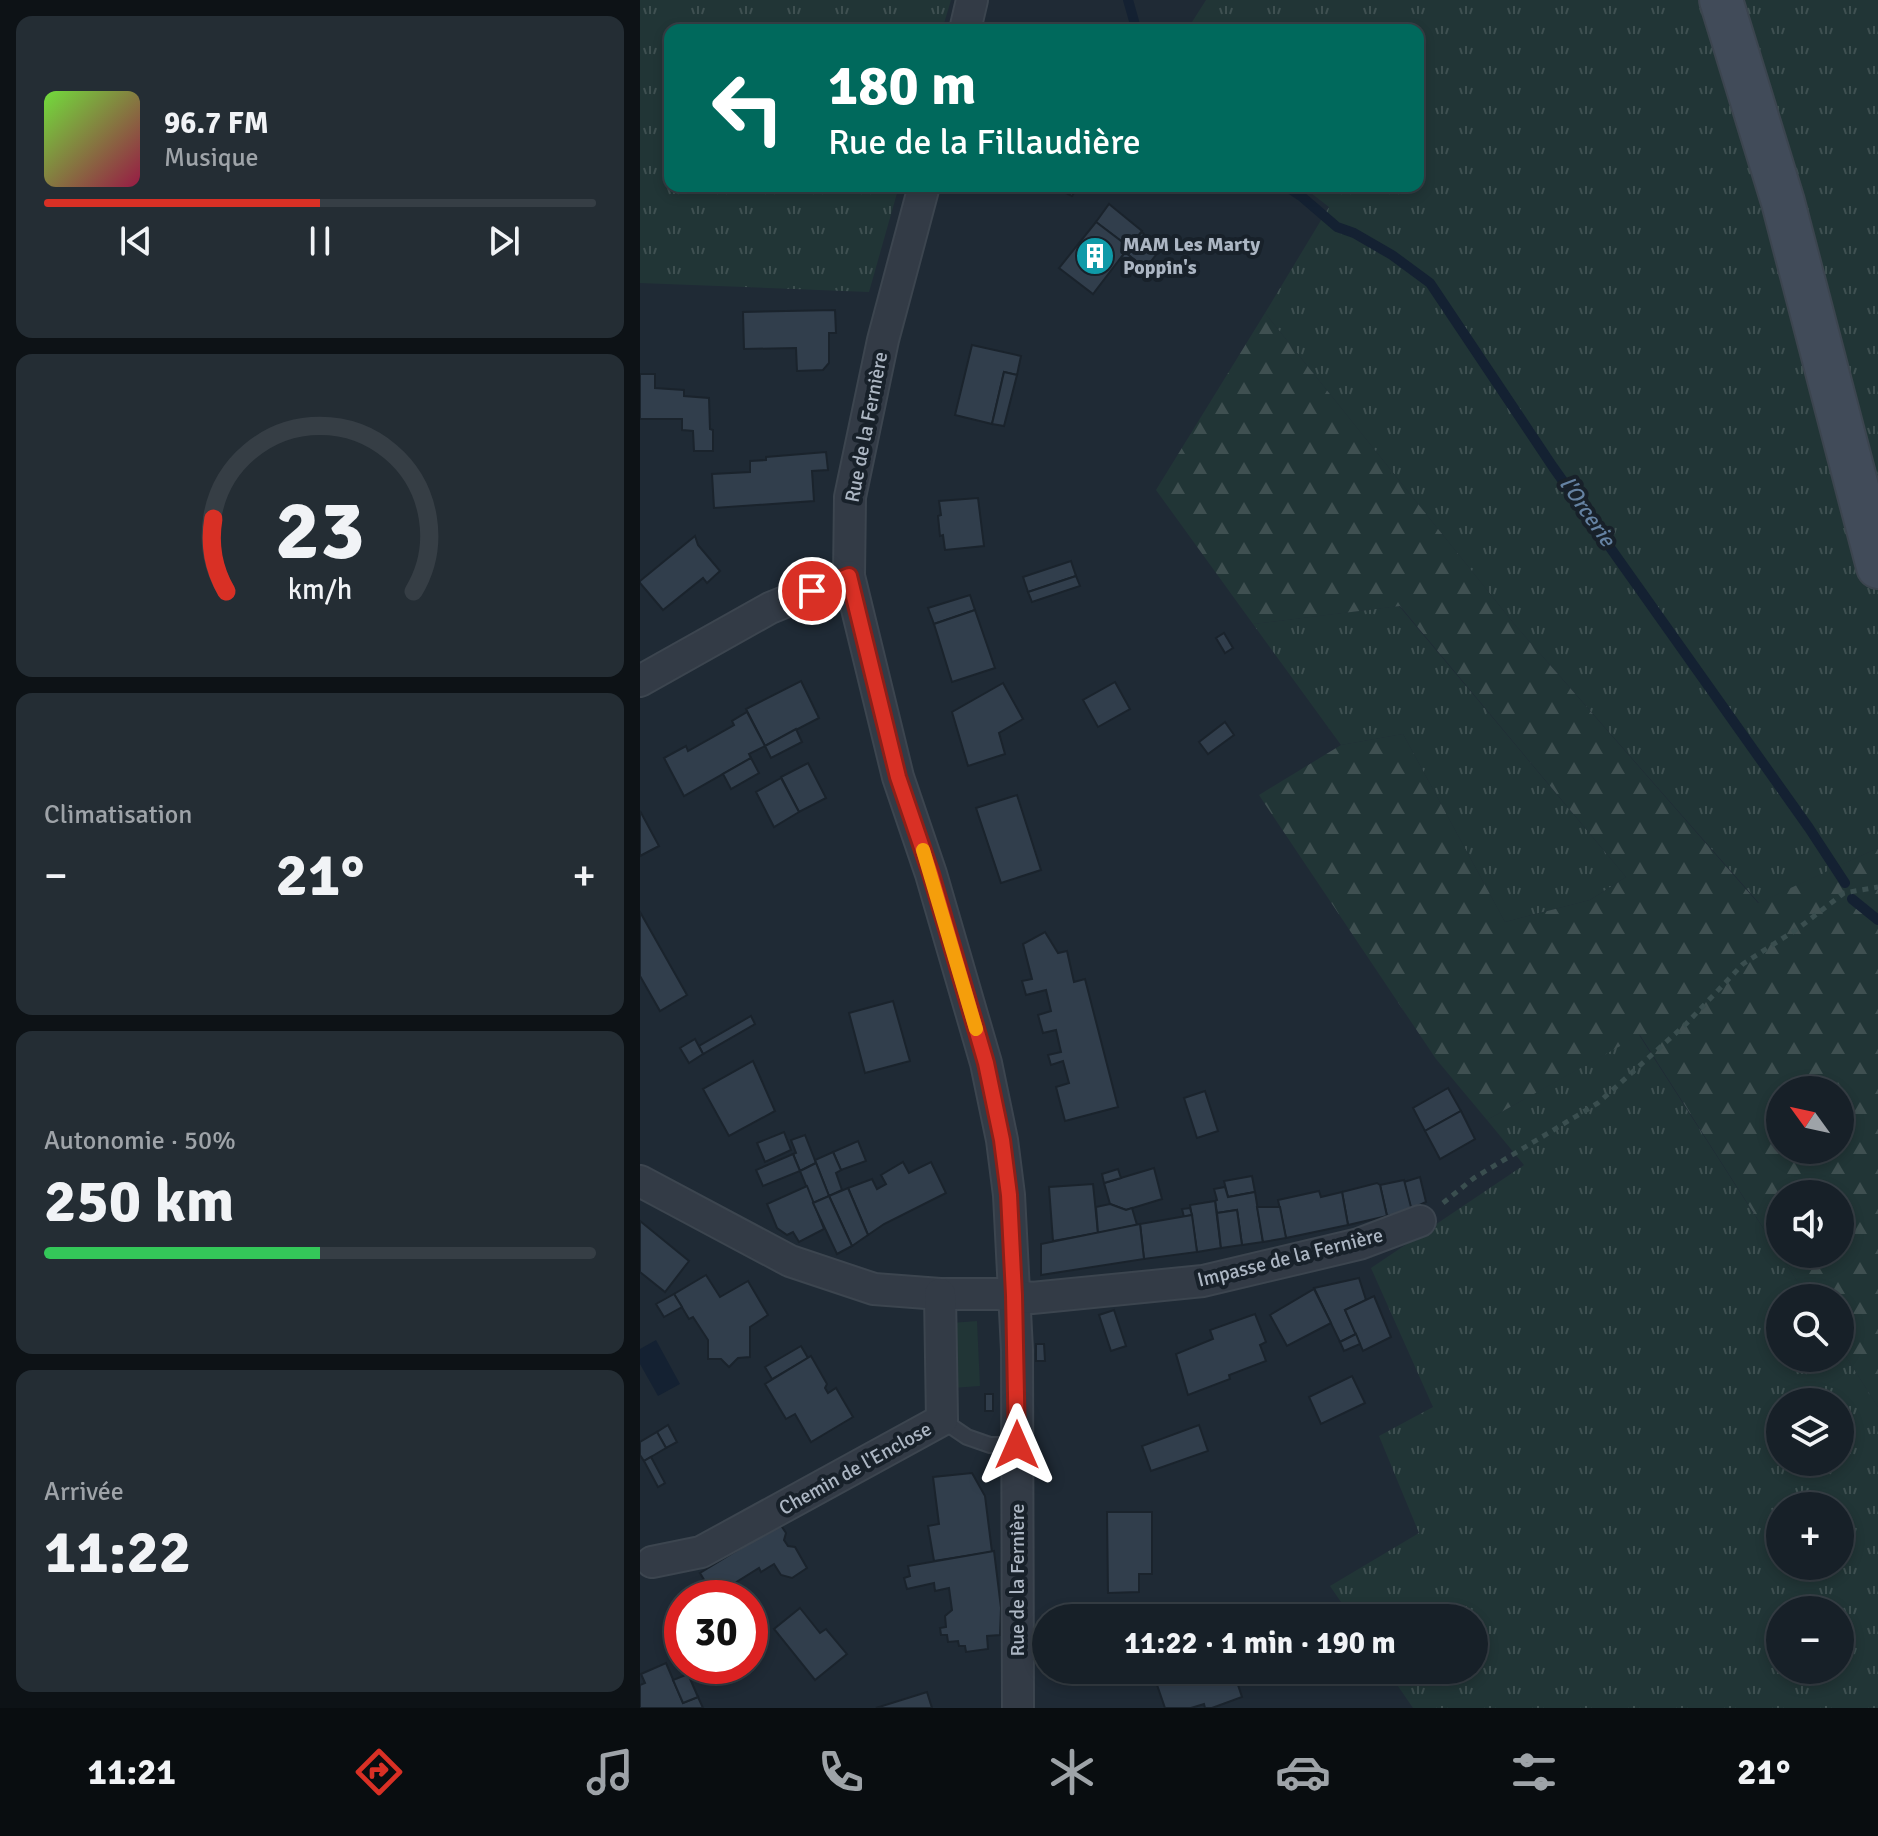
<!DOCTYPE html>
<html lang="fr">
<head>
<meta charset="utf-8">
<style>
  :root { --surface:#172028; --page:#242d34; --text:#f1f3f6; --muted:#9ea3a8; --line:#363e45; --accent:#d93025 }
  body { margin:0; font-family:Signika,sans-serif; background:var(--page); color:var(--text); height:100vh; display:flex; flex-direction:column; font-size:30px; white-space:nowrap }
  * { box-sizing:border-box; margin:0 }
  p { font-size:26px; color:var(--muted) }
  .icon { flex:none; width:44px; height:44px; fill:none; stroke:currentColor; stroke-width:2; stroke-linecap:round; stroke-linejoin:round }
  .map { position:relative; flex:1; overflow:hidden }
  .sheet { display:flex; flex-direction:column; gap:16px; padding:16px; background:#0d1216; width:640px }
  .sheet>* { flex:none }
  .hud { position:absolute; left:24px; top:24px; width:760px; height:168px; border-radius:16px; box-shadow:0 4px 12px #0003,0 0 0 2px var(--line); background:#00695c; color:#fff; overflow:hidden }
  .needle { width:52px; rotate:303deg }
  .controls { position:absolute; left:1126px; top:1076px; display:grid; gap:16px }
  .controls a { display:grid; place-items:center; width:88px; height:88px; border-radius:50%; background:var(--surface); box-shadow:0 4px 12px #0003,0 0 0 2px var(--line); font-size:40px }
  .speed { position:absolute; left:24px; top:1580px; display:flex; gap:16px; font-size:40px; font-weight:700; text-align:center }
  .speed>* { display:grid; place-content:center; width:104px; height:104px; border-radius:50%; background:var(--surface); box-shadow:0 4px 12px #0003,0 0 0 2px var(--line); line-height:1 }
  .speed .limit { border:12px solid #d22; background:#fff; color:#111 }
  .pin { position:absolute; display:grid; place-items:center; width:68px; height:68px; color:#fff; margin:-34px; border:4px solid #fff; border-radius:50%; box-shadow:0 2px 8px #0007 }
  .me { position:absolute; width:88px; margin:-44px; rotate:0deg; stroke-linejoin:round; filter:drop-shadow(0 0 6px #0008) }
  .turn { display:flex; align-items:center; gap:28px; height:168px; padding:0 32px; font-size:36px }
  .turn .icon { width:104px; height:104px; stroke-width:2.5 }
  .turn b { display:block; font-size:56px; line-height:68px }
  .big { font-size:60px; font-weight:700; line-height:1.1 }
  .sheet .card { flex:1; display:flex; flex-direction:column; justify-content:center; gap:12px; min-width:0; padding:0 28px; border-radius:16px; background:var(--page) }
  .sheet .dial { align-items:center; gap:0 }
  .dial svg { height:208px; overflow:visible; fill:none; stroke:var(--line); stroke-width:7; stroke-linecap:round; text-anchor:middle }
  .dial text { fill:var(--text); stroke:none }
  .song { display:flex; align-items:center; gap:24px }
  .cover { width:96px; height:96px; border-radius:12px; background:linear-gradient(135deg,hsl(100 70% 55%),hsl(340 70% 35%)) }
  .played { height:8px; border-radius:4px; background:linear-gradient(90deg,var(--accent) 50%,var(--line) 50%) }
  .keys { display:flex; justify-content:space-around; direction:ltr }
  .heat { display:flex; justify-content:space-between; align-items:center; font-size:44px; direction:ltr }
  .charge { height:12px; border-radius:6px; background:linear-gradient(90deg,#34c759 50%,var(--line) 0) }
  .trip { position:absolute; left:392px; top:1604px; width:456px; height:80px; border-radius:40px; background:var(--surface); box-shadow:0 4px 12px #0003,0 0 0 2px var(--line); font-weight:700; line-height:80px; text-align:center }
  .tab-bar { display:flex; height:128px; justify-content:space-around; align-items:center; background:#090d10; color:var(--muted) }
  .tab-bar .icon { width:56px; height:56px }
  .tab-bar .on { color:var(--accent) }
  .tab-bar b { font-size:36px; color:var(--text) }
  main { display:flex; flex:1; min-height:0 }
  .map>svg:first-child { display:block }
</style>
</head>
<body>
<main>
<section class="sheet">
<div class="card">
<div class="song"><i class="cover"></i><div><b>96.7 FM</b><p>Musique</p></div></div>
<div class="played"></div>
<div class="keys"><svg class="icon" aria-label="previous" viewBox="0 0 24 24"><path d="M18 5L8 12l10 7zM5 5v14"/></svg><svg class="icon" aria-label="pause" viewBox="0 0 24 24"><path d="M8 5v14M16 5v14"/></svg><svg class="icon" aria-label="next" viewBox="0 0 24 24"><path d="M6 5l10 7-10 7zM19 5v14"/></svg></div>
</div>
<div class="card dial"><svg viewBox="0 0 100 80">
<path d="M14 69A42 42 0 1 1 86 69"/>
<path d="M14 69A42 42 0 0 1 9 41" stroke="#d93025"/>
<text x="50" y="56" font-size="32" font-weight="700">23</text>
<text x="50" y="72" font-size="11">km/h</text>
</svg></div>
<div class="card"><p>Climatisation</p>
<div class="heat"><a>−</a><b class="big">21°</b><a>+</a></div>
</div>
<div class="card"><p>Autonomie · 50%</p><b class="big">250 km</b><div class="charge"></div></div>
<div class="card"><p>Arrivée</p><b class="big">11:22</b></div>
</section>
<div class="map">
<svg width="1238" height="1708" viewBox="0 0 1238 1708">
  <defs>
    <pattern id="grass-tufts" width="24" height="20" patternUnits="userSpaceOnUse" patternTransform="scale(2)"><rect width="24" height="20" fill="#213536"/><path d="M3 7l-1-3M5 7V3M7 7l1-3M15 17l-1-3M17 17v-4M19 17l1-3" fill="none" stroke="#3f5051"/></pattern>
    <pattern id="forest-firs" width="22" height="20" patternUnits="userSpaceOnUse" patternTransform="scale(2)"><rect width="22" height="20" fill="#213536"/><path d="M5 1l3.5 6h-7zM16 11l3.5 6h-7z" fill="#3f5051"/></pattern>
  </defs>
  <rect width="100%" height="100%" fill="#1f2a35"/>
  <g fill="url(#grass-tufts)" fill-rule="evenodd">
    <path d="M0 0H311L302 30H30V186H259L229 292 0 283Z"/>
    <path d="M566 0H1238V848L1119 903 875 625 625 313 689 207 662 186H778V30H547Z"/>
    <path d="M759 606 986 877 950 900 865 922 763 734 701 745 613 624Z"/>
    <path d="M999 1035 1168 1298H1140V1358H1200V1347L1238 1407V1708H773L747 1670H834V1618H712L690 1586 779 1533 739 1436 793 1407 731 1268 884 1165 847 1120ZM1140 1402H1200V1462H1140ZM1140 1506H1200V1566H1140ZM1140 1610H1200V1670H1140Z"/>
  </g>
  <path fill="url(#forest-firs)" fill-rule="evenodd" d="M625 313 875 625 1118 903 1238 848V1407L1200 1347V1298H1168L1000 1035 847 1120 796 1059 619 795 701 745 763 734 865 922 950 900 986 877 760 606 613 624 516 490ZM1140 1090H1200V1150H1140ZM1200 1194V1254H1140V1194Z"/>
  <path fill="#213536" d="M337 1321 340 1386 313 1388 310 1323Z"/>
  <path fill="#142132" d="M16 1340 40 1384 18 1396 0 1364V1349Z"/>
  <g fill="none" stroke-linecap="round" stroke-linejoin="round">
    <g stroke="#142132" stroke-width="10">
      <path d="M488 0 496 28 499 30"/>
      <path d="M646 186 661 196 697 227 714 233 752 255 790 283 913 467 1169 828 1205 883"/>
      <path d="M1212 899 1238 920"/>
    </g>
  </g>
  <g fill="#313e4c" stroke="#1a232c" stroke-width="2">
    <path d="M427 186 438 187 432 196 424 192Z"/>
    <path d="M469 204 502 231 489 247 456 222Z"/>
    <path d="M456 222 489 247 453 294 419 268Z"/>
    <path d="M502 232 519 251 505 269 485 252Z"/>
    <path d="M485 252 505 269 500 275 480 260Z"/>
    <path d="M195 310 196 333H189V363L183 370 157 371 156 348 104 349 103 312Z"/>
    <path d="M332 345 381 356 377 375 364 372 352 424 315 415Z"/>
    <path d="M364 372 377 375 364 426 352 424Z"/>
    <path d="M0 374H15V388L44 390V396L69 398 70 429 73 430V451H54L53 431 42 430V419H0Z"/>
    <path d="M186 452 188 470 172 471 174 501 74 508 72 474 110 472V461L126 460V457Z"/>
    <path d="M338 498 344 546 305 550 303 535 300 536 298 516 301 515 299 501Z"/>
    <path d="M55 536 58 545 80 571 67 583 63 578 23 610 0 583V581Z"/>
    <path d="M431 561 436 576 388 592 383 577Z"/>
    <path d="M436 576 440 586 392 602 388 592Z"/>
    <path d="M330 595 335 610 294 624 288 608Z"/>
    <path d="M335 610 355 668 312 682 294 624Z"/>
    <path d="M584 633 593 648 585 653 576 638Z"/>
    <path d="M161 681 179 718 125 746 106 709Z"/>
    <path d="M475 682 490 709 458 727 443 700Z"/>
    <path d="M363 683 383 719 359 733 365 754 328 766 312 712Z"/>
    <path d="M107 712 125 746 109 754 111 758 44 796 24 758 46 746 48 751 94 725 92 721Z"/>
    <path d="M585 722 594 735 568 754 559 742Z"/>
    <path d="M156 729 162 742 131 758 125 746Z"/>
    <path d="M111 758 119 773 91 789 83 774Z"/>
    <path d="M168 763 186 798 159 812 141 777Z"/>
    <path d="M141 778 159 812 134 827 116 792Z"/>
    <path d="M377 795 401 870 361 883 336 808Z"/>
    <path d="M0 811 19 846 0 856Z"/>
    <path d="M0 912 47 995 20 1011 0 976Z"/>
    <path d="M405 932 418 953 427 951 434 982 445 979 478 1107 425 1121 416 1087 429 1083 423 1061 411 1065 408 1055 421 1052 416 1030 403 1033 398 1015 411 1011 406 990 386 995 382 981 392 979 383 944Z"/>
    <path d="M253 1001 270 1061 225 1073 209 1013Z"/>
    <path d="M111 1016 115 1024 63 1054 59 1046Z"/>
    <path d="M55 1039 63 1054 49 1063 40 1048Z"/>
    <path d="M113 1061 135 1111 89 1136 63 1089Z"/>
    <path d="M808 1088 821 1111 785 1131 773 1108Z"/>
    <path d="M565 1091 578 1131 557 1138 544 1098Z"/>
    <path d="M821 1111 835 1139 800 1159 785 1131Z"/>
    <path d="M144 1132 151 1150 125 1162 117 1143Z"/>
    <path d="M165 1135 176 1163 160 1171 153 1154 156 1153 151 1140Z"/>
    <path d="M218 1141 226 1161 201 1170 193 1152Z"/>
    <path d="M193 1152 201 1170 196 1173 202 1190 189 1196 175 1160Z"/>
    <path d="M153 1154 160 1171 123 1186 116 1170Z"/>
    <path d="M263 1162 269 1173 291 1162 306 1193 244 1224 228 1235 208 1188 232 1179 237 1189 246 1184 241 1175Z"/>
    <path d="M176 1163 189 1196 173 1203 160 1171Z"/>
    <path d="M514 1168 522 1199 486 1210 470 1204 464 1183Z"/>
    <path d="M478 1169 481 1178 464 1183 462 1174Z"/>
    <path d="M612 1176 615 1192 588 1197 584 1181Z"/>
    <path d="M780 1177 786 1202 771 1209 764 1182Z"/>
    <path d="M764 1180 772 1211 747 1216 740 1185Z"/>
    <path d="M737 1183 740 1185 747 1216 708 1225 702 1192Z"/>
    <path d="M453 1184 458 1233 413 1241 409 1187Z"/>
    <path d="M167 1186 184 1229 159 1242 153 1232 147 1235 137 1228 127 1204Z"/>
    <path d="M585 1187 588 1197 615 1192 623 1242 602 1245 597 1210 577 1213 575 1201 577 1200 574 1189Z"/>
    <path d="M208 1188 228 1235 212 1246 189 1196Z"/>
    <path d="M679 1191 681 1197 702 1192 708 1225 646 1238 638 1200Z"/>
    <path d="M189 1196 212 1246 197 1254 173 1203Z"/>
    <path d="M575 1201 581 1248 557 1252 550 1205Z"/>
    <path d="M470 1204 486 1210 492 1208 497 1225 458 1233 456 1207Z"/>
    <path d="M617 1207H640L646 1238 623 1242Z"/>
    <path d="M550 1208 552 1215 544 1217 542 1209Z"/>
    <path d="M597 1210 602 1245 581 1248 577 1213Z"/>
    <path d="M552 1215 557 1252 504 1259 500 1224Z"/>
    <path d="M0 1221 49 1261 25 1292 0 1272Z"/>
    <path d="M500 1224 504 1259 401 1275V1244Z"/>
    <path d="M66 1275 80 1297 108 1281 128 1315 110 1327V1357L98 1358 89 1367 81 1359H68V1340L53 1317 49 1319 34 1294Z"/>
    <path d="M719 1278 726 1300 705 1310 716 1334 700 1342 674 1288Z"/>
    <path d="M674 1289 691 1323 647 1346 630 1315Z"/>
    <path d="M34 1294 42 1307 24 1317 16 1304Z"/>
    <path d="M734 1296 751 1337 723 1351 705 1310Z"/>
    <path d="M474 1310 486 1346 471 1351 459 1315Z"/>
    <path d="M615 1314 626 1342 620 1345 626 1361 589 1375 590 1379 548 1395 536 1354 573 1339 570 1330Z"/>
    <path d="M716 1334 720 1344 704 1351 700 1342Z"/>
    <path d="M396 1344H404L405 1361H396Z"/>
    <path d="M161 1346 168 1358 132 1379 125 1367Z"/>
    <path d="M171 1356 187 1384 185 1388 188 1393 196 1388 213 1417 171 1442 155 1414 146 1419 125 1384Z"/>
    <path d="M712 1376 725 1403 681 1424 669 1397Z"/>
    <rect x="345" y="1394" width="8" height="17"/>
    <path d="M28 1425 37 1442 26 1448 17 1432Z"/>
    <path d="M559 1425 568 1451 511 1471 502 1446Z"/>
    <path d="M17 1432 26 1448 4 1461 0 1455V1442Z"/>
    <path d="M11 1457 25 1483 18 1487 4 1461Z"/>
    <path d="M332 1473 345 1496 352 1552 294 1561 288 1526 299 1524 293 1477Z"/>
    <path d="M467 1512H512V1574H499V1592L468 1593Z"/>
    <path d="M140 1524 146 1533 144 1540 148 1546 155 1547 167 1568 152 1578 141 1575 134 1564 121 1572 119 1568 90 1586 93 1592 84 1598H75L60 1573Z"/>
    <path d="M354 1551 361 1608 360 1635 347 1636 348 1649 326 1652 325 1646H319L318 1641 308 1642 307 1635H301L300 1628 306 1627 305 1616 312 1610 309 1588 295 1591 294 1583 267 1589 264 1578 270 1576 268 1566Z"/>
    <path d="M160 1608 180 1633 186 1629 207 1654 175 1680 134 1629Z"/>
    <path d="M26 1663 43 1703 58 1697 63 1708H0V1685L5 1683 1 1674Z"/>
    <path d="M540 1670H593L602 1697 572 1708H565L564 1704 551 1708H525L515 1679Z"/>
    <path d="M48 1674 58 1697 43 1703 33 1680Z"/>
    <path d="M287 1692 292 1708H236Z"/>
  </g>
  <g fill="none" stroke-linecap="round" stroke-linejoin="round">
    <defs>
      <path id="service" d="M302 1420 327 1437 350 1445H377"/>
      <g id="minor">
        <path d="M325 30 332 0"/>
        <path d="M284 186 243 340 210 497 209 576 258 777 291 874 346 1063 362 1140 369 1195 377 1350 378 1708"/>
        <path d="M0 681 130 608 209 576"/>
        <path d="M0 1181 150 1261 234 1289 300 1294H359L392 1298 563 1281 719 1244 780 1221"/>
        <path d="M12 1562 61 1552 302 1420 300 1294"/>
      </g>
      <path id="secondary" d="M1081 0 1143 202 1238 567"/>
    </defs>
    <use href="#service" stroke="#3c454f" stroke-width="18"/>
    <use href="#minor" stroke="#3c454f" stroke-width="34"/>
    <use href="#secondary" stroke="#3c454f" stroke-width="46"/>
    <path stroke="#3a4e4f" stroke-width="5" stroke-dasharray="6 6" stroke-linecap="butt" d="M803 1203 834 1178 958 1103 1046 1024 1103 964 1160 927 1204 893 1238 887"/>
    <use href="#service" stroke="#333b46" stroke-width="14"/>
    <use href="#minor" stroke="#333b46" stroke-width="30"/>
    <use href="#secondary" stroke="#414b59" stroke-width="42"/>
  </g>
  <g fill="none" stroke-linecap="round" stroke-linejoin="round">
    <defs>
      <path id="route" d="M172 591 209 576 258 777 291 874 346 1063 362 1140 369 1195 374 1295 377 1445"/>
    </defs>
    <use href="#route" stroke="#8d1f18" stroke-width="20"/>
    <use href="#route" stroke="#d93025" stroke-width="14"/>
    <path stroke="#f59e0b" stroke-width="14" d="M283 850 336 1029"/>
  </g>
  <defs>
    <symbol id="building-disc" viewBox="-11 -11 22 22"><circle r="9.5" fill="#0f9aa8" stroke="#18212a"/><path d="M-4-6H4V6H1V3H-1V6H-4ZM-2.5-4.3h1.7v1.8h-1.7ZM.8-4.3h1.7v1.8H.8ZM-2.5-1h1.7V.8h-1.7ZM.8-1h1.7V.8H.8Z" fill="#fff"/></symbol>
  </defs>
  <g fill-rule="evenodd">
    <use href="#building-disc" x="433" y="234" width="44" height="44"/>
  </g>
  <g text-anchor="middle" stroke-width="8" stroke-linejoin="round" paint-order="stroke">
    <g font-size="20" font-weight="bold" fill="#acb6c3" stroke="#18212a" text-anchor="start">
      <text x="483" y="251">MAM Les Marty<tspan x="483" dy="23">Poppin's</tspan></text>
    </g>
    <g font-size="20" fill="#acb6c3" stroke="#18212a">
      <text transform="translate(226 427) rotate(-79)" y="7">Rue de la Fernière</text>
      <text transform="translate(650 1257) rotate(-14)" y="7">Impasse de la Fernière</text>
      <text transform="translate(215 1468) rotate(-29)" y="7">Chemin de l'Enclose</text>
      <text transform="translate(377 1580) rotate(-90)" y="7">Rue de la Fernière</text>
    </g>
    <g font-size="22" font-style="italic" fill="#6582a2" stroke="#18212a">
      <text transform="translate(948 511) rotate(55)" y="8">l'Orcerie</text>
    </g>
  </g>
</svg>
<div class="controls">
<a><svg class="needle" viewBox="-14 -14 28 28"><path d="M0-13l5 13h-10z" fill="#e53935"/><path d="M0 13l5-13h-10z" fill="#9ea3a8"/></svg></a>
<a><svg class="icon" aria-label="sound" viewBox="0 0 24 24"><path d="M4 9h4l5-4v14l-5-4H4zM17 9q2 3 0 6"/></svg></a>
<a><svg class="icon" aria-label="search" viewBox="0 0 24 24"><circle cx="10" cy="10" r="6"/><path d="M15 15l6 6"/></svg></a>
<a><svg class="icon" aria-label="layers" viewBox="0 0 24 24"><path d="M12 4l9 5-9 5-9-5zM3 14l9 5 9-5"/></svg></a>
<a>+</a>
<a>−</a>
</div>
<div class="speed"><div class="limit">30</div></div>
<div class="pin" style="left:172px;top:591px;background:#d93025"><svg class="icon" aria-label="arrive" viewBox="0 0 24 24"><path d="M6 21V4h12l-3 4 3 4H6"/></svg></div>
<svg class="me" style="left:377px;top:1445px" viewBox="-20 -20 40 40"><path d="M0-17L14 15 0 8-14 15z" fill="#d93025" stroke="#fff" stroke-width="4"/></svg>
<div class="trip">11:22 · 1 min · 190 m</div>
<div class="hud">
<div class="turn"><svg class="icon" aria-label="left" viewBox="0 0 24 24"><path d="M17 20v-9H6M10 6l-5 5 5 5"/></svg><div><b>180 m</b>Rue de la Fillaudière</div></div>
</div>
</div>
</main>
<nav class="tab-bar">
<b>11:21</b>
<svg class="icon on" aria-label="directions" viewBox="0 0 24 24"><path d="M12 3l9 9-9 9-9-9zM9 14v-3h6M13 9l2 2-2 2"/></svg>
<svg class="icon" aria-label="music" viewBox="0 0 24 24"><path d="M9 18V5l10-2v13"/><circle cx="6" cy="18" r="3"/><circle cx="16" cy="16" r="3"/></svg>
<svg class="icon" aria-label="phone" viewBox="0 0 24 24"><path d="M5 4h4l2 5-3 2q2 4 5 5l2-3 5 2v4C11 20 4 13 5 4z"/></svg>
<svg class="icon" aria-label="climate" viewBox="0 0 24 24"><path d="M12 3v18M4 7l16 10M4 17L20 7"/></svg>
<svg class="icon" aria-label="car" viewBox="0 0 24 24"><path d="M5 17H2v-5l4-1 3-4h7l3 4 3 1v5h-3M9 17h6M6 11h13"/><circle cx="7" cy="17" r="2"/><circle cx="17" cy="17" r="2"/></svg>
<svg class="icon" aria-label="filters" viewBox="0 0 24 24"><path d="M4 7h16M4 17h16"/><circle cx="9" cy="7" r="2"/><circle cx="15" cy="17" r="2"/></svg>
<b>21°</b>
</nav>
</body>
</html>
